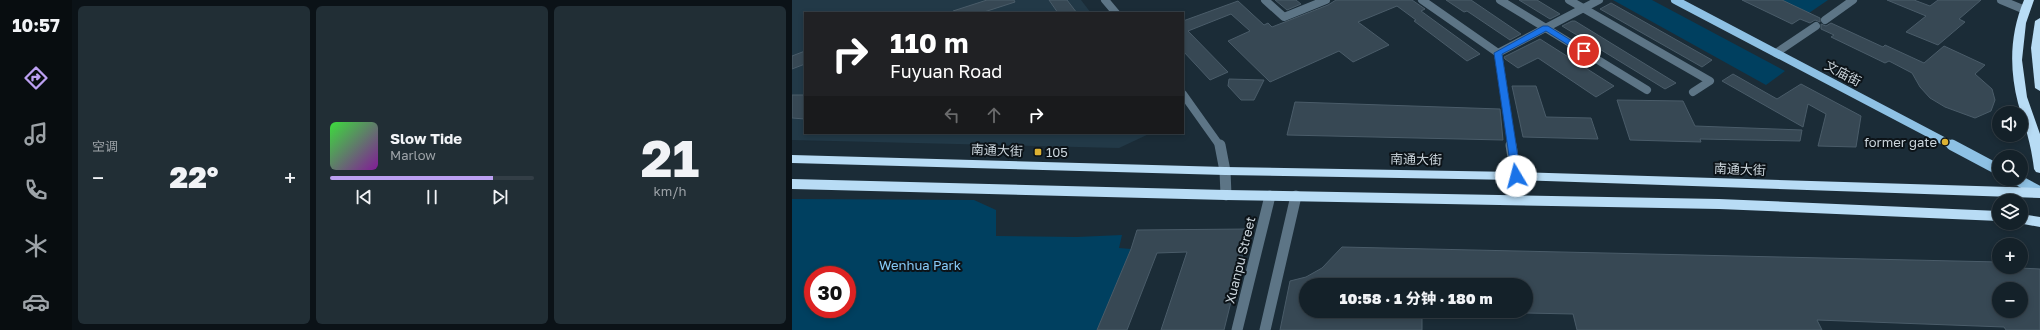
<!DOCTYPE html>
<html lang="zh">
<head>
<meta charset="utf-8">
<style>
  :root { --surface:#142129; --page:#212e35; --text:#f1f3f6; --muted:#9da3a8; --line:#333e46; --accent:#bca0f2 }
  body { margin:0; font-family:"Golos Text","Noto Sans SC",sans-serif; background:var(--page); color:var(--text); height:100vh; display:flex; flex-direction:column; font-size:15px; white-space:nowrap }
  * { box-sizing:border-box; margin:0 }
  p { font-size:13px; color:var(--muted) }
  .icon { flex:none; width:22px; height:22px; fill:none; stroke:currentColor; stroke-width:2; stroke-linecap:round; stroke-linejoin:round }
  .map { position:relative; flex:1; overflow:hidden }
  .panel { display:flex; flex-direction:column; gap:6px; padding:6px; background:#0b1217; width:720px }
  .panel>* { flex:none }
  .banner { position:absolute; left:12px; top:12px; width:380px; height:122px; border-radius:0px; box-shadow:0 2px 6px #0003,0 0 0 1px var(--line); background:#202124; color:#fff; overflow:hidden }
  .buttons { position:absolute; left:1200px; top:106px; display:grid; gap:8px }
  .buttons a { display:grid; place-items:center; width:36px; height:36px; border-radius:50%; background:var(--surface); box-shadow:0 2px 6px #0003,0 0 0 1px var(--line); font-size:20px }
  .speed { position:absolute; left:12px; top:266px; display:flex; gap:8px; font-size:20px; font-weight:700; text-align:center }
  .speed>* { display:grid; place-content:center; width:52px; height:52px; border-radius:50%; background:var(--surface); box-shadow:0 2px 6px #0003,0 0 0 1px var(--line); line-height:1 }
  .speed .limit { border:6px solid #d22; background:#fff; color:#111 }
  .pin { position:absolute; display:grid; place-items:center; width:34px; height:34px; color:#fff; margin:-17px; border:2px solid #fff; border-radius:50%; box-shadow:0 1px 4px #0007 }
  .me { position:absolute; width:44px; margin:-22px; rotate:352deg; stroke-linejoin:round; filter:drop-shadow(0 0 3px #0008) }
  .turn { display:flex; align-items:center; gap:14px; height:84px; padding:0 20px; font-size:18px }
  .turn .icon { width:52px; height:52px; stroke-width:2.5 }
  .turn b { display:block; font-size:28px; line-height:34px }
  .lanes { display:flex; align-items:center; height:38px; padding:0 20px; background:#0003; justify-content:center; gap:20px; direction:ltr }
  .lanes .off { opacity:.35 }
  .big { font-size:30px; font-weight:800; line-height:1.1 }
  .panel .card { flex:1; display:flex; flex-direction:column; justify-content:center; gap:6px; min-width:0; padding:0 14px; border-radius:6px; background:var(--page) }
  .panel .dial { align-items:center; gap:0 }
  .dial b { font-size:52px; line-height:1 }
  .song { display:flex; align-items:center; gap:12px }
  .cover { width:48px; height:48px; border-radius:6px; background:linear-gradient(135deg,hsl(120 70% 55%),hsl(290 70% 35%)) }
  .played { height:4px; border-radius:2px; background:linear-gradient(90deg,var(--accent) 80%,var(--line) 80%) }
  .keys { display:flex; justify-content:space-around; direction:ltr }
  .heat { display:flex; justify-content:space-between; align-items:center; font-size:22px; direction:ltr }
  .panel .tiles { flex:1; display:grid; gap:6px; grid-template-columns:repeat(3,1fr) }
  .trip { position:absolute; left:507px; top:278px; width:234px; height:40px; border-radius:20px; background:var(--surface); box-shadow:0 2px 6px #0003,0 0 0 1px var(--line); font-weight:800; line-height:40px; text-align:center }
  main { display:flex; flex:1; min-height:0 }
  .tabs { display:flex; flex-direction:column; width:72px; justify-content:space-around; align-items:center; background:#080d10; color:var(--muted) }
  .tabs .icon { width:28px; height:28px }
  .tabs .active { color:var(--accent) }
  .tabs b { font-size:18px; color:var(--text) }
  .map>svg:first-child { display:block }
</style>
</head>
<body>
<main>
<nav class="tabs">
<b>10:57</b>
<svg class="icon active" aria-label="directions" viewBox="0 0 24 24"><path d="M12 3l9 9-9 9-9-9zM9 14v-3h6M13 9l2 2-2 2"/></svg>
<svg class="icon" aria-label="music" viewBox="0 0 24 24"><path d="M9 18V5l10-2v13"/><circle cx="6" cy="18" r="3"/><circle cx="16" cy="16" r="3"/></svg>
<svg class="icon" aria-label="phone" viewBox="0 0 24 24"><path d="M5 4h4l2 5-3 2q2 4 5 5l2-3 5 2v4C11 20 4 13 5 4z"/></svg>
<svg class="icon" aria-label="climate" viewBox="0 0 24 24"><path d="M12 3v18M4 7l16 10M4 17L20 7"/></svg>
<svg class="icon" aria-label="car" viewBox="0 0 24 24"><path d="M5 17H2v-5l4-1 3-4h7l3 4 3 1v5h-3M9 17h6M6 11h13"/><circle cx="7" cy="17" r="2"/><circle cx="17" cy="17" r="2"/></svg>
</nav>
<section class="panel">
<div class="tiles">
<div class="card"><p>空调</p>
<div class="heat"><a>−</a><b class="big">22°</b><a>+</a></div>
</div>
<div class="card">
<div class="song"><i class="cover"></i><div><b>Slow Tide</b><p>Marlow</p></div></div>
<div class="played"></div>
<div class="keys"><svg class="icon" aria-label="previous" viewBox="0 0 24 24"><path d="M18 5L8 12l10 7zM5 5v14"/></svg><svg class="icon" aria-label="pause" viewBox="0 0 24 24"><path d="M8 5v14M16 5v14"/></svg><svg class="icon" aria-label="next" viewBox="0 0 24 24"><path d="M6 5l10 7-10 7zM19 5v14"/></svg></div>
</div>
<div class="card dial"><b>21</b><p>km/h</p></div>
</div>
</section>
<div class="map">
<svg width="1248" height="330" viewBox="0 0 1248 330">
  <rect width="100%" height="100%" fill="#1b2c37"/>
  <path fill="#223947" d="M0 0H289L299 13H13V133H359L327 148 0 140Z"/>
  <g fill="#004060" fill-rule="evenodd">
    <path d="M821 0H860L993 71 974 85Z"/>
    <path d="M990 0H1036L1017 13Z"/>
    <path d="M0 199 182 200 204 210V236L285 237 330 235 327 248 339 249 305 330H0ZM21 275H55V309H21Z"/>
  </g>
  <g fill="#374854" stroke="#4a5c69" fill-rule="evenodd">
    <path d="M195 0H222L223 2 189 13H161V11Z"/>
    <path d="M257 0H275L285 13H266Z"/>
    <path d="M483 0H504L509 4 495 10Z"/>
    <path d="M544 0H620L633 9 629 11 688 54 675 61 622 21 624 20 605 6 566 22 597 45 561 62 547 51 478 82 436 41 458 31 439 14 396 31 436 72 418 80 391 51V21L446 1 472 25 476 23 480 27 536 5Z"/>
    <path d="M654 0H679L729 34 718 40 675 11 672 12Z"/>
    <path d="M727 0H745L768 14 758 19Z"/>
    <path d="M950 0H990L1028 18V22L1023 20 1018 23 1008 19 1000 24Z"/>
    <path d="M1095 0H1122L1138 6 1146 0H1189L1167 19 1173 22 1146 45 1114 32 1134 16Z"/>
    <path d="M819 3 920 60 910 67 808 9Z"/>
    <path d="M780 21H783L884 83 873 89 770 26Z"/>
    <path d="M1039 23 1091 47 1093 45 1132 63 1152 46 1193 65 1183 74 1200 89 1203 100 1199 111 1183 118 1153 107 1138 98 1128 87 1120 73 1097 61 1093 63 1039 37 1042 35 1029 29V24L1034 26Z"/>
    <path d="M748 39 822 86 804 97 746 58 726 68 713 59 712 57Z"/>
    <path d="M13 51V64L0 69V56Z"/>
    <path d="M941 74 985 99 1009 84 1069 116 1064 147 1026 146 1034 114 1016 104 1011 127 930 81Z"/>
    <path d="M437 79 472 80 462 100H449L436 86Z"/>
    <path d="M720 86H744L754 117 799 118 806 139 731 137Z"/>
    <path d="M0 95H13V119L0 118Z"/>
    <path d="M825 100 891 101 903 126 1010 130 1008 141 908 139 909 142 838 140Z"/>
    <path d="M503 102 708 109 711 140 495 135Z"/>
    <path d="M457 229 432 330H369L395 252 365 253 335 330H305L339 249 345 230Z"/>
    <path d="M550 247 1207 262V267L1248 269V330H1214L1212 327 1025 320 1030 330H785L781 314 734 313V285H514V311H630V330H488L498 281 514 277 530 268ZM1207 289H1229V311H1207Z"/>
  </g>
  <g fill="none" stroke-linecap="round" stroke-linejoin="round">
    <g stroke="#5d7586" stroke-width="8">
      <path d="M313 0 324 13"/>
      <path d="M473 0 492 17 534 0"/>
      <path d="M630 0 706 53"/>
      <path d="M708 0 855 90"/>
      <path d="M777 0 918 81 901 92"/>
      <path d="M1209 0 1233 10"/>
      <path d="M1033 20 1061 0"/>
      <path d="M984 53 1024 26"/>
      <path d="M391 94 428 146"/>
      <path d="M720 146 706 53 807 0"/>
    </g>
    <g stroke="#5d7586" stroke-width="11">
      <path d="M428 145 433 171 434 195"/>
      <path d="M719 145 724 176"/>
      <path d="M445 330 478 196"/>
      <path d="M473 330 504 196"/>
    </g>
    <path stroke="#8ec1e4" stroke-width="8" d="M883 0 1161 146"/>
    <g stroke="#8ec1e4" stroke-width="11">
      <path d="M1160 145 1207 170"/>
      <path d="M1224 179 1248 192"/>
    </g>
    <g fill="#b8dcf5" fill-rule="evenodd">
      <path d="M1232 0H1242L1234 23 1230 60 1235 97 1248 134V173L1244 172 1242 169C1239 143 1233 127 1226 103 1217 68 1218 33 1232 0Z"/>
      <path d="M1248 18V91L1243 88 1239 48 1243 21Z"/>
      <path d="M0 155 433 167 724 172 1248 188V198L724 180 433 175 0 163Z"/>
      <path d="M0 179 434 190 927 199 1207 211V221L927 209 434 200 0 189Z"/>
      <path d="M1229 214 1248 217V227L1226 223H1229Z"/>
    </g>
  </g>
  <path fill="#1a73e8" stroke="#114b97" d="M751 26H756L796 51 789 53 754 31 710 54 729 176 724 180 720 176 702 53Z"/>
  <g fill="#ddb233" stroke="#0c1318" stroke-width="1.5">
    <circle cx="1153" cy="142" r="4"/>
    <rect x="242" y="148" width="8" height="8" rx="2"/>
  </g>
  <g text-anchor="middle" stroke-width="4" stroke-linejoin="round" paint-order="stroke">
    <g font-size="13" fill="#cbd5dc" stroke="#0c1318">
      <text transform="translate(1051 73) rotate(28)" y="5">文庙街</text>
      <text transform="translate(205 150) rotate(2)" y="5">南通大街</text>
      <text transform="translate(624 159) rotate(1)" y="5">南通大街</text>
      <text transform="translate(948 169) rotate(2)" y="5">南通大街</text>
      <text transform="translate(448 260) rotate(-76)" y="5">Xuanpu Street</text>
    </g>
    <g font-size="13" fill="#cbd5dc" stroke="#0c1318" text-anchor="end">
      <text x="1145" y="147">former gate</text>
      <text x="254" y="157" text-anchor="start">105</text>
    </g>
    <g font-size="13" fill="#87caf7" stroke="#0c1318">
      <text x="128" y="270">Wenhua Park</text>
    </g>
  </g>
</svg>
<div class="buttons">
<a><svg class="icon" aria-label="sound" viewBox="0 0 24 24"><path d="M4 9h4l5-4v14l-5-4H4zM17 9q2 3 0 6"/></svg></a>
<a><svg class="icon" aria-label="search" viewBox="0 0 24 24"><circle cx="10" cy="10" r="6"/><path d="M15 15l6 6"/></svg></a>
<a><svg class="icon" aria-label="layers" viewBox="0 0 24 24"><path d="M12 4l9 5-9 5-9-5zM3 14l9 5 9-5"/></svg></a>
<a>+</a>
<a>−</a>
</div>
<div class="speed"><div class="limit">30</div></div>
<div class="pin" style="left:792px;top:51px;background:#d93025"><svg class="icon" aria-label="arrive" viewBox="0 0 24 24"><path d="M6 21V4h12l-3 4 3 4H6"/></svg></div>
<svg class="me" style="left:724px;top:176px" viewBox="-20 -20 40 40"><circle r="19" fill="#fff"/><path d="M0-13L10 11 0 6-10 11z" fill="#1a73e8"/></svg>
<div class="trip">10:58 · 1 分钟 · 180 m</div>
<div class="banner">
<div class="turn"><svg class="icon" aria-label="right" viewBox="0 0 24 24"><path d="M7 20v-9h11M14 6l5 5-5 5"/></svg><div><b>110 m</b>Fuyuan Road</div></div>
<div class="lanes"><svg class="icon off" aria-label="left" viewBox="0 0 24 24"><path d="M17 20v-9H6M10 6l-5 5 5 5"/></svg><svg class="icon off" aria-label="ahead" viewBox="0 0 24 24"><path d="M12 20V5M6 11l6-6 6 6"/></svg><svg class="icon" aria-label="right" viewBox="0 0 24 24"><path d="M7 20v-9h11M14 6l5 5-5 5"/></svg></div>
</div>
</div>
</main>
</body>
</html>
